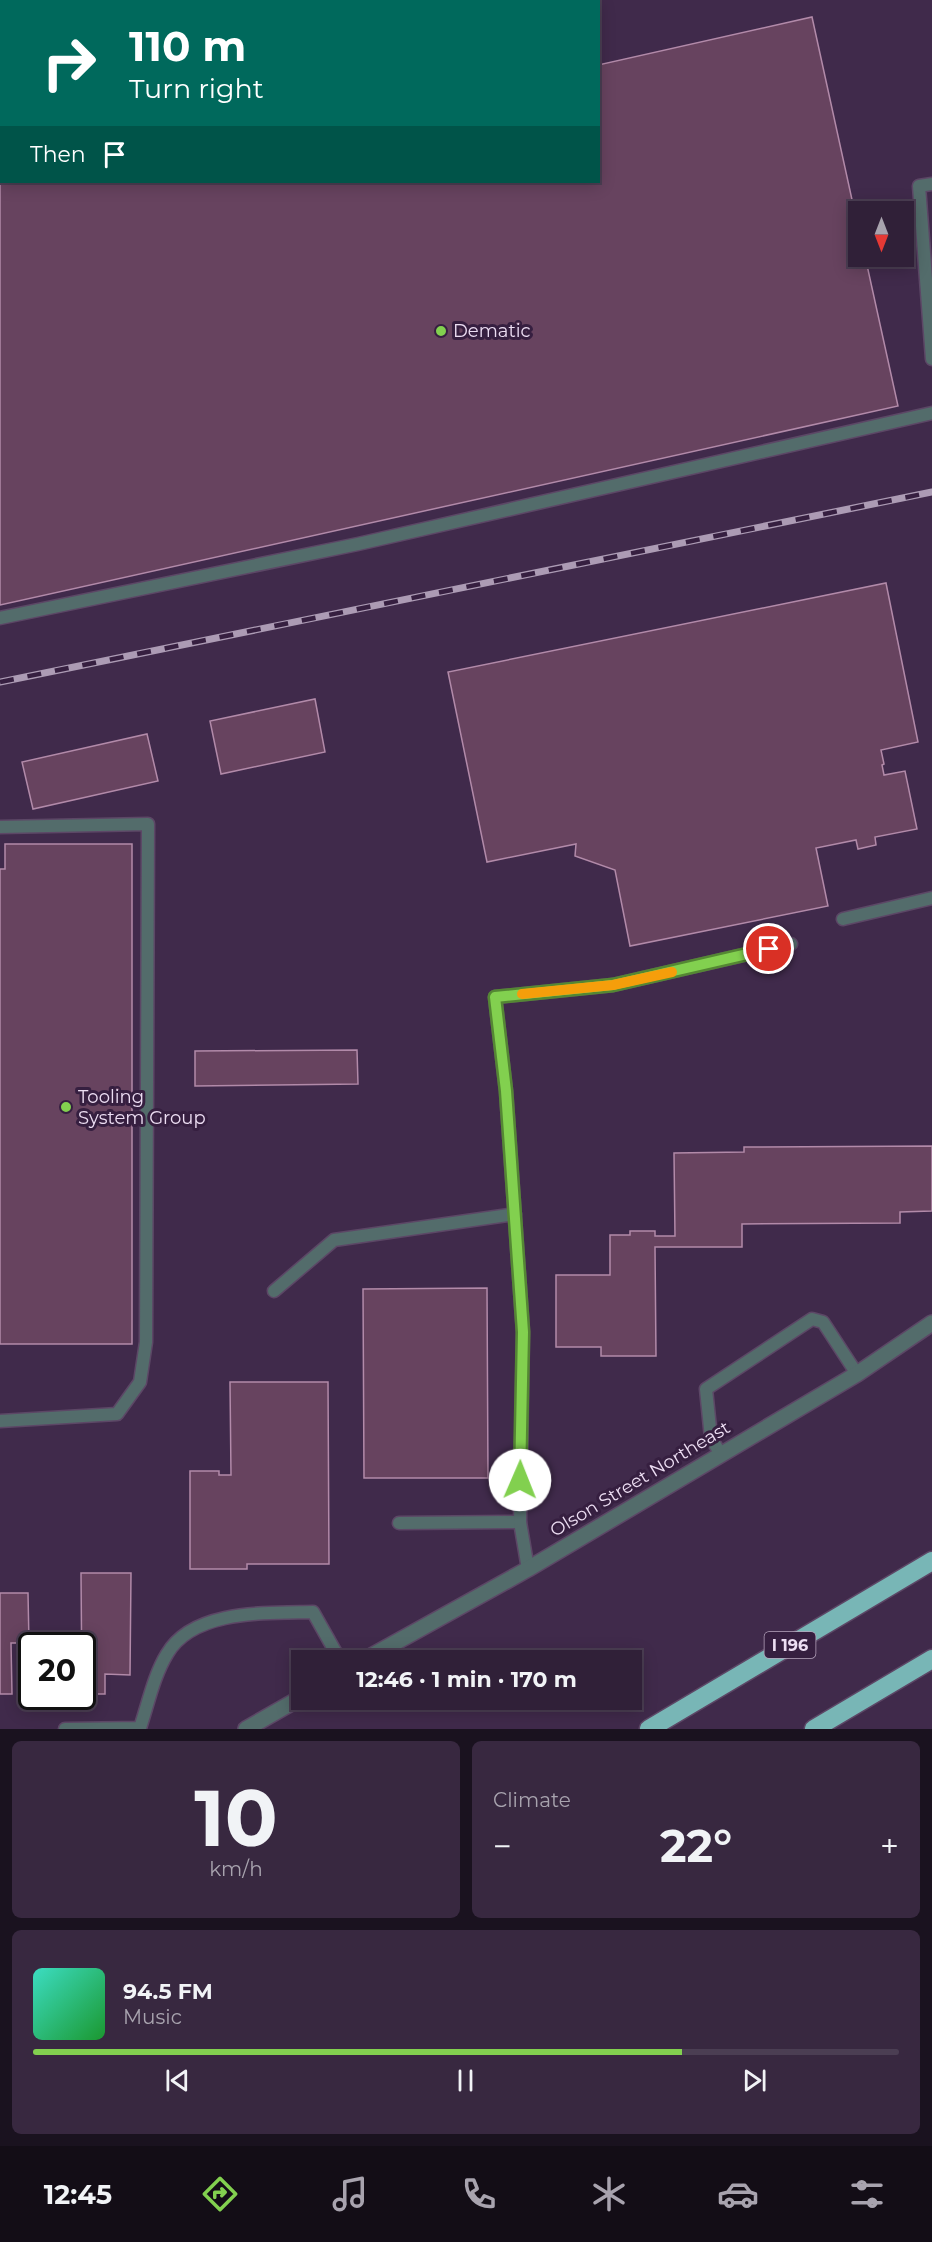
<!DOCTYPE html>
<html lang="en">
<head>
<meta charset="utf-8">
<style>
  :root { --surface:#302038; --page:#382840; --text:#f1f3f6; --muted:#a8a3ae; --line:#4b3e53; --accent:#82d04f }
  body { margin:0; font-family:Montserrat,sans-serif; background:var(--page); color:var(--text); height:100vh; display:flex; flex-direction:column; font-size:22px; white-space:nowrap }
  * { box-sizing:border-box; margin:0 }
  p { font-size:20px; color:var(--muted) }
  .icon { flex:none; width:33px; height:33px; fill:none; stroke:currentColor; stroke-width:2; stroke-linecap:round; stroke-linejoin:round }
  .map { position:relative; height:1729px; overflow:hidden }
  .side { display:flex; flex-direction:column; gap:12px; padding:12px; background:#1a121f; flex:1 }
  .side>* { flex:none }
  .guide { position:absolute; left:0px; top:0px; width:600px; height:183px; box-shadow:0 3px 15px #0003,0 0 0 2px var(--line); background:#00695c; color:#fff; overflow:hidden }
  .needle { width:39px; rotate:180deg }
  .fabs { position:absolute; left:848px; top:201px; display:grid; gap:12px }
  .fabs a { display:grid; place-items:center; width:66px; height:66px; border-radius:0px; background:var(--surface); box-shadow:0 3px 15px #0003,0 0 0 2px var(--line); font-size:30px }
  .speed { position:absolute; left:18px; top:1632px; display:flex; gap:12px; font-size:30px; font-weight:700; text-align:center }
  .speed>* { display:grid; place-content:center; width:78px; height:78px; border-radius:50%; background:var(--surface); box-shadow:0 3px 15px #0003,0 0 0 2px var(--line); line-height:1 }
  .speed .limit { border:3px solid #111; border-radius:9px; background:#fff; color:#111 }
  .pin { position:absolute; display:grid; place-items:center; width:51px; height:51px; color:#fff; margin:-26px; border:3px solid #fff; border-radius:50%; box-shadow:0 2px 6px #0007 }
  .me { position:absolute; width:66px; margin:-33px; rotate:1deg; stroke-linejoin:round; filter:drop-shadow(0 0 4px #0008) }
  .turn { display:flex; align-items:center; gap:21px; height:126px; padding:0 30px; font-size:27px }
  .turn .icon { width:78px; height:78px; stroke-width:2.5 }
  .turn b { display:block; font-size:42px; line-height:51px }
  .then { display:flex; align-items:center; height:57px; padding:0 30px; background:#0003; gap:12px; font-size:22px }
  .big { font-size:45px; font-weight:700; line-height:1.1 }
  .side .widget { flex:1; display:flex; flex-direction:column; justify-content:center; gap:9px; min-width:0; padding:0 21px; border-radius:9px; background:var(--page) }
  .side .dial { align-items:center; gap:0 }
  .dial b { font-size:78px; line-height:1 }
  .song { display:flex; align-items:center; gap:18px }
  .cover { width:72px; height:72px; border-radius:9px; background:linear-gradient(135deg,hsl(170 70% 55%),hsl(130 70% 35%)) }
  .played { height:6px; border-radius:3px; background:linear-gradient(90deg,var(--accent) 75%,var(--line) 75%) }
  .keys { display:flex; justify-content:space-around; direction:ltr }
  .heat { display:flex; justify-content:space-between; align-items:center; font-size:33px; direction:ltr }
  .side .tiles { flex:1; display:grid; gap:12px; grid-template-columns:1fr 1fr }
  .widget:last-child { grid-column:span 2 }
  .trip { position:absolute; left:291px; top:1650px; width:351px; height:60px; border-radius:0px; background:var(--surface); box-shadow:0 3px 15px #0003,0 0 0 2px var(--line); font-weight:700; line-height:60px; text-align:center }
  .menu { display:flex; height:96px; justify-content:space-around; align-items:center; background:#130d16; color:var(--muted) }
  .menu .icon { width:42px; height:42px }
  .menu .on { color:var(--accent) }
  .menu b { font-size:27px; color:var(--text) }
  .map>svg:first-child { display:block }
</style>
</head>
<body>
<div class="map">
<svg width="932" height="1729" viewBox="0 0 932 1729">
  <rect width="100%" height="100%" fill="#402a4b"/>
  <g fill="#67435f" stroke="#b28aa9" stroke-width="1.5">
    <path d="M812 17 858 227V256H865L898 406 0 605V181L598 182V65Z"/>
    <path d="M886 583 918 742 881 750 884 764 882 765 884 775 905 771 917 829 875 837 876 845 858 849 856 840 816 848 828 906 630 946 615 870 575 856 576 844 487 862 448 672Z"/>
    <path d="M315 699 325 752 221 774 210 721Z"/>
    <path d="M147 734 158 781 33 809 22 762Z"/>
    <path d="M5 844H132V1344H0V869H5Z"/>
    <path d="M357 1050 358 1084 195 1086V1051Z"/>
    <path d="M932 1146V1211L900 1212V1223L742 1224V1247H655L656 1356H601V1347H556V1275H610V1235H630V1231H655V1236H675L674 1153 744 1152V1147Z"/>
    <path d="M487 1288 488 1478H364L363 1289Z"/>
    <path d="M230 1382H328L329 1564H247V1569H190V1471H219V1475H231Z"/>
    <path d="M81 1573H131L130 1675 105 1674V1694H82Z"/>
    <path d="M0 1593H28L29 1643H11L12 1694H0Z"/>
  </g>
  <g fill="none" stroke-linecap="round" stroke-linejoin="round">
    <defs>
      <g id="service">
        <path d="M27 0V2"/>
        <path d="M346 2 360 0"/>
        <path d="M0 27H2"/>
        <path d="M932 184 919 186 932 359"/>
        <path d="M0 618 358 544 932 413"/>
        <path d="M0 827 148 824 146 1342 140 1382 117 1414 0 1421"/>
        <path d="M843 919 932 898"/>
        <path d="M274 1291 334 1240 515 1214"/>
        <path d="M720 1453 711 1438 706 1389 812 1319 823 1322 857 1374"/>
        <path d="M399 1523 520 1522"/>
        <path d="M528 1569 520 1522 523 1332 506 1091 495 997 613 985 791 944"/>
        <path d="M65 1729 140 1728C148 1704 154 1675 167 1654 193 1609 268 1613 313 1612L340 1660"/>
      </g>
      <g id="minor">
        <path d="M364 1660 528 1569 857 1374 932 1323"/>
        <path d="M246 1729 302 1697"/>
      </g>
      <g id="motorway">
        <path d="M649 1729 932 1561"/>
        <path d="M814 1729 932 1659"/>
      </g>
    </defs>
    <use href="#service" stroke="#5c4766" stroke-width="15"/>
    <use href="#minor" stroke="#5c4766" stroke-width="18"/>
    <use href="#motorway" stroke="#5c4766" stroke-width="21"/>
    <use href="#service" stroke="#536c6b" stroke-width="12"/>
    <use href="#minor" stroke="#536c6b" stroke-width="15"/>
    <use href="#motorway" stroke="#78b6b6" stroke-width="18"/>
    <defs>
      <path id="rail" d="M0 682 932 492"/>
    </defs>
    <use href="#rail" stroke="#ac9bb4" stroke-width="7"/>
    <use href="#rail" stroke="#361f40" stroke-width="4.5" stroke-dasharray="14" stroke-linecap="butt"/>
  </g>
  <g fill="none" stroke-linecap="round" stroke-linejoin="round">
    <defs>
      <path id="route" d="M520 1480 523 1332 506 1091 495 997 613 985 769 949"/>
    </defs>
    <use href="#route" stroke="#548733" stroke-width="15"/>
    <use href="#route" stroke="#82d04f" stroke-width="10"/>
    <path stroke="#f59e0b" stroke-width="10" d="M522 994 613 985 672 972"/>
  </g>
  <g fill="#82d04f" stroke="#361f40" stroke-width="2">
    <circle cx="441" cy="331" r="6"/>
    <circle cx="66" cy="1107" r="6"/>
  </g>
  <g text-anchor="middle" stroke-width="6" stroke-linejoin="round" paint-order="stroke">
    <rect fill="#361f40" stroke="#b6a5bd" stroke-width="1.5" x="764.5" y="1632" width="51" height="26" rx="4.5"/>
    <g font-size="16" font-weight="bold" fill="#eddef3">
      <text x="790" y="1651">I 196</text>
    </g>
    <g font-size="18" fill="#eddef3" stroke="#361f40" text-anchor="start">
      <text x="453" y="337">Dematic</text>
      <text x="78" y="1103">Tooling<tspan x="78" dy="21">System Group</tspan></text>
    </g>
    <g font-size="18" fill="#eddef3" stroke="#361f40">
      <text transform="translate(640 1479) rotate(-31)" y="6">Olson Street Northeast</text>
    </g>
  </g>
</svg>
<div class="fabs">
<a><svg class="needle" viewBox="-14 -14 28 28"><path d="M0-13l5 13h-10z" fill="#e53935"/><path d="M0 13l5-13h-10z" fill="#a8a3ae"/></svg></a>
</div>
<div class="speed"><div class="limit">20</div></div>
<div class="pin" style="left:769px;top:949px;background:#d93025"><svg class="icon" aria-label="arrive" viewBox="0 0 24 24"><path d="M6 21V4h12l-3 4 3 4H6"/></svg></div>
<svg class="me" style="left:520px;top:1480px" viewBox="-20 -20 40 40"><circle r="19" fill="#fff"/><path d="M0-13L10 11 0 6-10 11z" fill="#82d04f"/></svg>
<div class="trip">12:46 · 1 min · 170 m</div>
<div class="guide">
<div class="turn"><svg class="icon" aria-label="right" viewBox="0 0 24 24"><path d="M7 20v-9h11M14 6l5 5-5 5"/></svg><div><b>110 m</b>Turn right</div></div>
<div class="then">Then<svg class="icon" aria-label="arrive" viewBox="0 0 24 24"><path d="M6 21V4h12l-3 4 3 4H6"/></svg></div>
</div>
</div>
<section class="side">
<div class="tiles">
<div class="widget dial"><b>10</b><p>km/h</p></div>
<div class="widget"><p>Climate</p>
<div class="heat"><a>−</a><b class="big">22°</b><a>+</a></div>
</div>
<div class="widget">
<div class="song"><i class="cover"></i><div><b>94.5 FM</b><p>Music</p></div></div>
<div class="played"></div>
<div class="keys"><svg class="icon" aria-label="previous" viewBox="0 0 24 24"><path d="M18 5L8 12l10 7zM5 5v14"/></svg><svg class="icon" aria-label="pause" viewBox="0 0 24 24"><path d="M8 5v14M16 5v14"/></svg><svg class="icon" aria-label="next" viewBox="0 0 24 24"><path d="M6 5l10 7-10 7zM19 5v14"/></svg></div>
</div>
</div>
</section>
<nav class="menu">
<b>12:45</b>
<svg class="icon on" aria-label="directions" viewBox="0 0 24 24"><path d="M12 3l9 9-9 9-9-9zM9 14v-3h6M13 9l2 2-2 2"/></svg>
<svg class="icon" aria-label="music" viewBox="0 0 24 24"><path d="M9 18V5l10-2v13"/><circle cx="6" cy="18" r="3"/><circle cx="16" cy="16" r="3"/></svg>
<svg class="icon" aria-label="phone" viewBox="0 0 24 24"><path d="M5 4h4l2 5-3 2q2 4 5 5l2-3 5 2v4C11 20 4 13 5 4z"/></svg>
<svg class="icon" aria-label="climate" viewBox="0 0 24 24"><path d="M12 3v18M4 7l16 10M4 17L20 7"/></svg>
<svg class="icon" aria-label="car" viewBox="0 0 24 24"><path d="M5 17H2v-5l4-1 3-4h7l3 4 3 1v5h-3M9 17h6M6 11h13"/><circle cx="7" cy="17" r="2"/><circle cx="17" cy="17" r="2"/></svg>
<svg class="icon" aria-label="filters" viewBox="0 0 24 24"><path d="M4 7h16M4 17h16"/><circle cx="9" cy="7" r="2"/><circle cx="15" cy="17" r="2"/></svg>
</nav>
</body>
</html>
